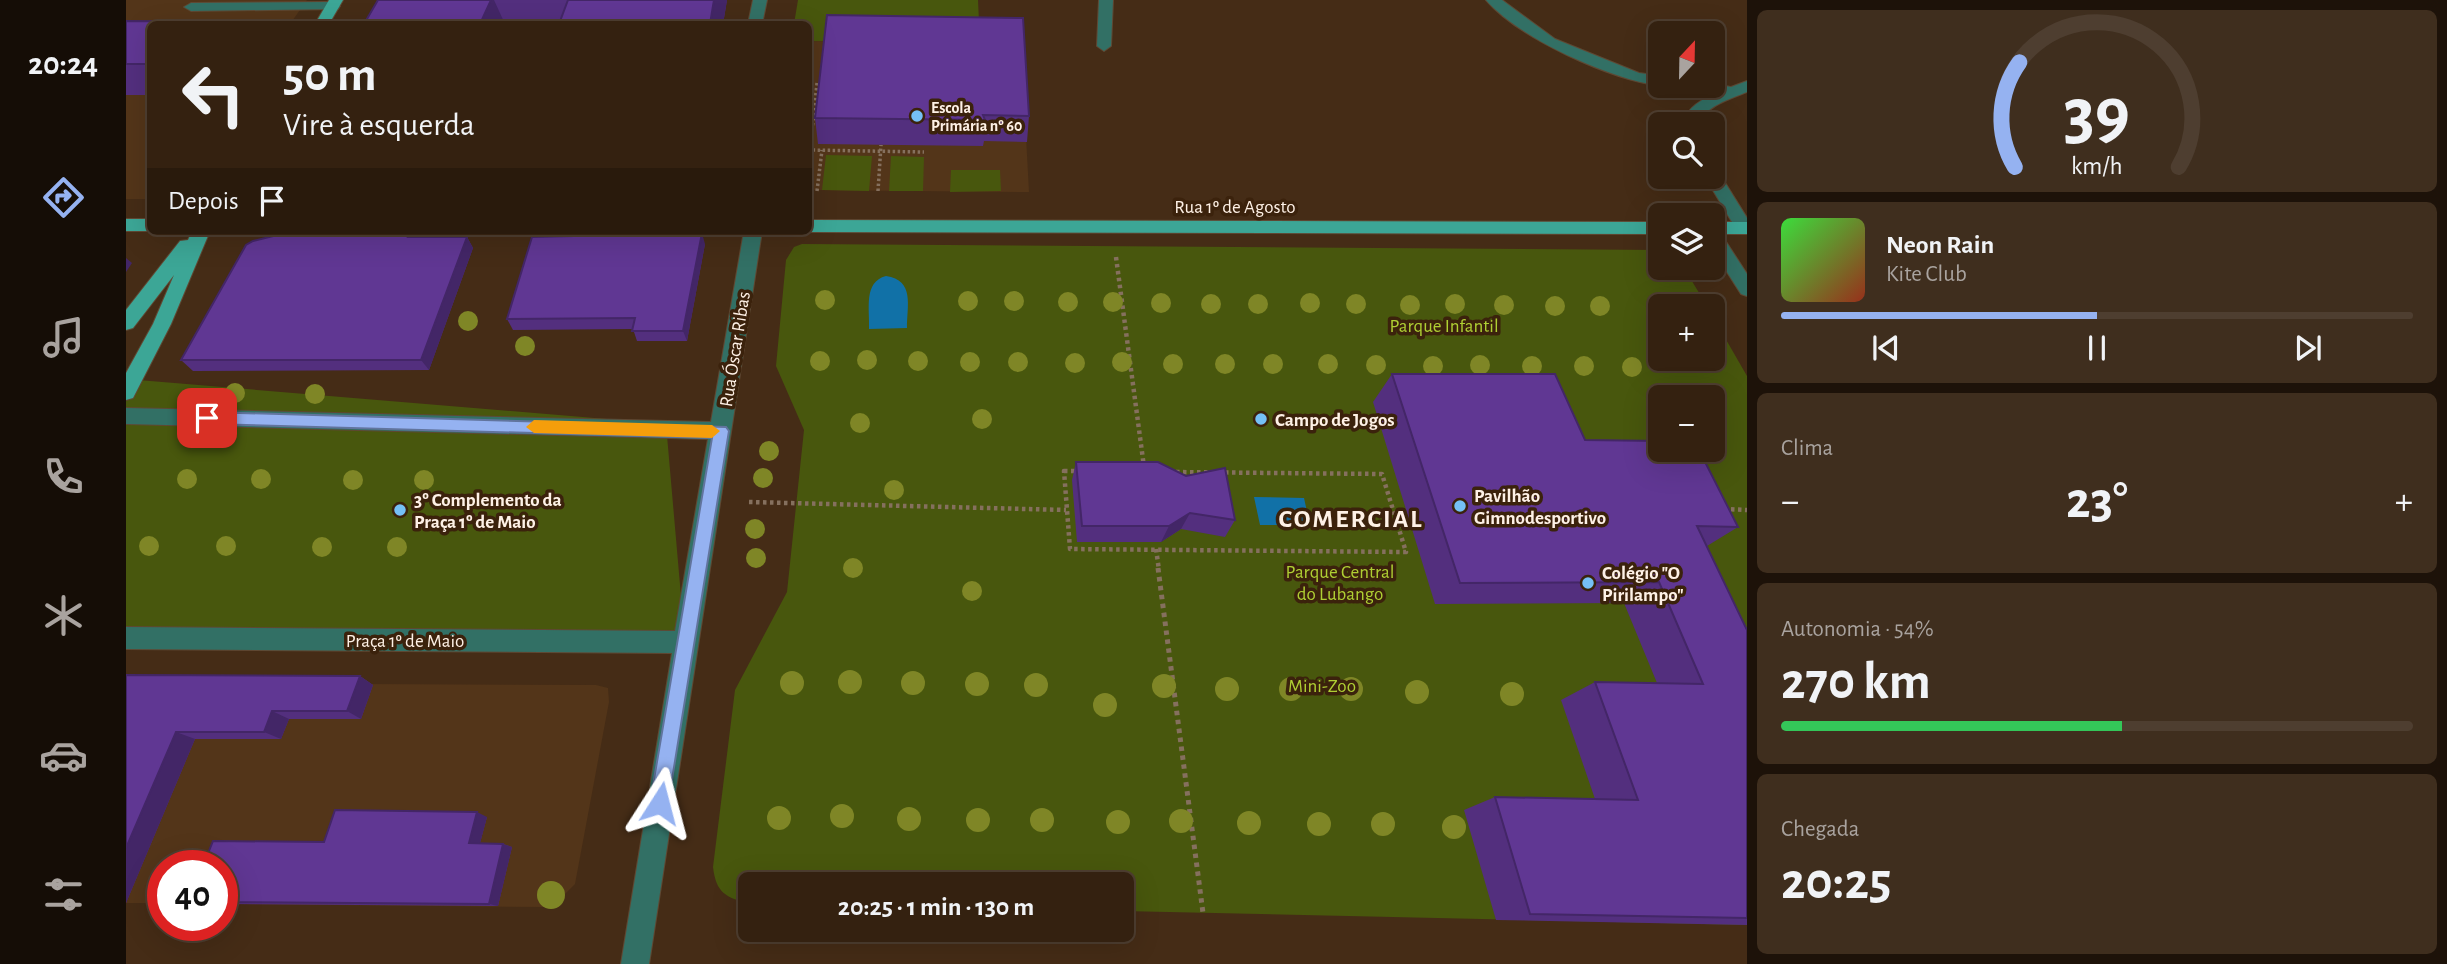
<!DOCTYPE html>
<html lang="pt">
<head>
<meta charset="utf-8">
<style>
  :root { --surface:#342110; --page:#3f2e1e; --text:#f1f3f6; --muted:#a9a39f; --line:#4e3e30; --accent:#95b2f1 }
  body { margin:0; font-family:"Alegreya Sans",sans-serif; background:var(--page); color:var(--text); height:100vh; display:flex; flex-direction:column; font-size:26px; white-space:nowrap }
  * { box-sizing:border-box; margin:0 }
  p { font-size:23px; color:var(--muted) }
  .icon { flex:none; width:38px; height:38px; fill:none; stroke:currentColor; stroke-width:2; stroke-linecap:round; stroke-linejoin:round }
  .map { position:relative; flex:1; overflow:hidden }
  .side { display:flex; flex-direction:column; gap:10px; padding:10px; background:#1d1209; width:700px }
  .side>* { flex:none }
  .banner { position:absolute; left:21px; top:21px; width:665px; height:214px; border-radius:10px; box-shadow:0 7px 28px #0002,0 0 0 2px var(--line); background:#342110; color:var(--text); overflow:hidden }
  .needle { width:46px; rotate:22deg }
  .fabs { position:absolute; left:1522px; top:21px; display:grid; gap:14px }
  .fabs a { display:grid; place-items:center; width:77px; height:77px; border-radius:10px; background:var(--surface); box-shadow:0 7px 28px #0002,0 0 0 2px var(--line); font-size:35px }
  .speed { position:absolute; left:21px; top:850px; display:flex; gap:14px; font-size:35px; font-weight:700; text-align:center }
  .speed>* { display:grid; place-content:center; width:91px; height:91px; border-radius:50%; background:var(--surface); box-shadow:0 7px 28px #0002,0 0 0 2px var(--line); line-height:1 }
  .speed .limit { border:10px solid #d22; background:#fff; color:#111 }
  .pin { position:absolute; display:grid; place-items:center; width:60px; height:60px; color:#fff; margin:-30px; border-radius:14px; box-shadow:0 4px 10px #0006 }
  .me { position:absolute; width:77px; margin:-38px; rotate:9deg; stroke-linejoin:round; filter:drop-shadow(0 0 5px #0008) }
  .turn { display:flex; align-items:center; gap:24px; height:147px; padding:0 21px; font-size:32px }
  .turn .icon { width:91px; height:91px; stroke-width:2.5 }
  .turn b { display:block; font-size:49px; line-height:60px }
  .then { display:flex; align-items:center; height:66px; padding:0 21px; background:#0003; gap:14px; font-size:26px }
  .big { font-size:52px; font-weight:700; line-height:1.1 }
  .side .tile { flex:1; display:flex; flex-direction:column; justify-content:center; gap:10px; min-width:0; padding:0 24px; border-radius:10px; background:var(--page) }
  .side .dial { align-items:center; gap:0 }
  .dial svg { height:182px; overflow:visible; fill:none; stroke:var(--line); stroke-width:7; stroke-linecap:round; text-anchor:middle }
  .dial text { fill:var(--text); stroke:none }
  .song { display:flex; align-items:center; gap:21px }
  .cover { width:84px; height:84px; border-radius:10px; background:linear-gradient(135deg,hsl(120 70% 55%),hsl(10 70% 35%)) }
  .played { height:7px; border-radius:4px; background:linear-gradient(90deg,var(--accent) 50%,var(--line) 50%) }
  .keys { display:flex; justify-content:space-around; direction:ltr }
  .heat { display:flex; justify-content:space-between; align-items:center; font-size:38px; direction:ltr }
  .charge { height:10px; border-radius:5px; background:linear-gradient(90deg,#34c759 54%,var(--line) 0) }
  .trip { position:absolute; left:612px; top:872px; width:396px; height:70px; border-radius:10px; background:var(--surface); box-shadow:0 7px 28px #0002,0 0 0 2px var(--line); font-weight:700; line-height:70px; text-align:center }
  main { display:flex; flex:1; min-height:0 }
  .dock { display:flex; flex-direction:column; width:126px; justify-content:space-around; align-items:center; background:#150d06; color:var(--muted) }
  .dock .icon { width:49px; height:49px }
  .dock .current { color:var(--accent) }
  .dock b { font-size:32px; color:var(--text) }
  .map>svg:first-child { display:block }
</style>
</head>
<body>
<main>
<nav class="dock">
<b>20:24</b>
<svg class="icon current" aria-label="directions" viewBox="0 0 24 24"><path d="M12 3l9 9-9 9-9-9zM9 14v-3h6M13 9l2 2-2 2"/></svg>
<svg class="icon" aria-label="music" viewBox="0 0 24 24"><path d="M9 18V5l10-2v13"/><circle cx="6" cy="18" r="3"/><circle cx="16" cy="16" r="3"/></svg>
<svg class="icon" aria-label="phone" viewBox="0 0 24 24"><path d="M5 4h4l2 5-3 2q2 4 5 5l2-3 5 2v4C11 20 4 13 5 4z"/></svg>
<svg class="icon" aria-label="climate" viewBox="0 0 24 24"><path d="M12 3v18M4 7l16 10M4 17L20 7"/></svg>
<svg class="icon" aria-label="car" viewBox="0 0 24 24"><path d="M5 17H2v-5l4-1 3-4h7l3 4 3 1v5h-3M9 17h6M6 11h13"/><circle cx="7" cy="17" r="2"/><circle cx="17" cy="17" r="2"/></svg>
<svg class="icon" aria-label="filters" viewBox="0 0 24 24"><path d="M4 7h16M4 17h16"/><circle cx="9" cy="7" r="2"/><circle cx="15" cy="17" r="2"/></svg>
</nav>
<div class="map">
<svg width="1621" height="964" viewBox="0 0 1621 964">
  <rect width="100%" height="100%" fill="#452c16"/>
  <g fill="#533519">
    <path d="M0 0H181L164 24H24V198L21 199H0Z"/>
    <path d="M683 41 895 44 903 192 683 190Z"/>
    <path d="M0 683 470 685 482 688 483 702 449 884 431 902 420 907 96 904V866H37V903H0Z"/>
  </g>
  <g fill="#48570d" fill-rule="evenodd">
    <path d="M672 0H852L854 43 683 41 682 24H668Z"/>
    <path d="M700 155 746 156 743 191 696 190Z"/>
    <path d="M765 156 798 157 797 191H763Z"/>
    <path d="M825 170H874L875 191 824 192Z"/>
    <path d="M676 244 1535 250V268H1558L1581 306H1535V359H1587V317L1621 376V925L996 911V884H625V904C600 898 590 893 587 867L609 690 661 592 678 430 650 366 660 260 668 247ZM1535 397H1587V450H1535Z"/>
    <path d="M0 379 540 424 559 642 0 648Z"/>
  </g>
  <g fill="#1171a7">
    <path d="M760 276C789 280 781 306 781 328L743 329C744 309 737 282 760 276Z"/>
    <path d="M1128 497 1178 498 1184 525H1134Z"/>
  </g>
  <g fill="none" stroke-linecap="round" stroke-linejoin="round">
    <defs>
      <g id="minor">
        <path d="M627 0H641L636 24H622Z"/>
        <path d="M973 0H987L985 46 978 51 971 46Z"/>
        <path d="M1360 0H1376L1429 39 1513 73 1535 76V86C1484 79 1394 39 1360 0Z"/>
        <path d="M207 2 214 6 212 9 65 11 58 7 65 3Z"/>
        <path d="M1621 81V92C1604 99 1579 106 1573 124H1557C1559 109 1575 100 1588 94L1561 89 1558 86 1587 84 1605 87Z"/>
        <path d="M1587 171 1593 173 1621 218V233L1612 232 1579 177H1587Z"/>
        <path d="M1587 229 1593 231 1621 274V296L1615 294 1587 250Z"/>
        <path d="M618 231H636L523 964H495L546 653 0 649V627L549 631 582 439 0 424V408L585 422Z"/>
      </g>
      <g id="major">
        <path d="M203 0H217L203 24H189Z"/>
        <path d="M0 219H24L25 231H0Z"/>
        <path d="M682 220 1535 222V234L682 232 678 231H682Z"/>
        <rect x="1587" y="222" width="34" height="12"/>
        <path d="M66 231H84L45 324 7 398 0 400V373L27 324 48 275 7 328 0 330V310L54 241 62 240Z"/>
      </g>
    </defs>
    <use href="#minor" stroke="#5f4833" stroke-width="2"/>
    <use href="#major" stroke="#5f4833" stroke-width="2"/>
    <g stroke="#85705e" stroke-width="3.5" stroke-dasharray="2.5 2.5" stroke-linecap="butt">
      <path d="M691 83 684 150 798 152"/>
      <path d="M691 191 696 150"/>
      <path d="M752 191 755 145"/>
    </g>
    <g stroke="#85705e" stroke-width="4.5" stroke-dasharray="3.5 3.5" stroke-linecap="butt">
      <path d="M990 257 1018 467"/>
      <path d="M938 471 1256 474 1280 552 944 549Z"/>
      <path d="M623 502 940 510"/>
      <path d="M1598 509 1621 510"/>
      <path d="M1030 549 1033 570"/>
    </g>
    <path stroke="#85705e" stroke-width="5" stroke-dasharray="4.5 4.5" stroke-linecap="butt" d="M1032 568 1077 913"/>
    <use href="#minor" fill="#327065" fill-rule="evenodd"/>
    <use href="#major" fill="#3ca696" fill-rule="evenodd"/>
  </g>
  <g fill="#7f8626">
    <circle cx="699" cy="300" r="10"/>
    <circle cx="842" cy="301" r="10"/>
    <circle cx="888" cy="301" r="10"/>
    <circle cx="942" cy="302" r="10"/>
    <circle cx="987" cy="302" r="10"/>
    <circle cx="1035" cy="303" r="10"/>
    <circle cx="1184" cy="303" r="10"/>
    <circle cx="1085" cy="304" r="10"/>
    <circle cx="1132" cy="304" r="10"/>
    <circle cx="1230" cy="304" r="10"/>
    <circle cx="1329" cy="304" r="10"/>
    <circle cx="1284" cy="305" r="10"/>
    <circle cx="1378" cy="305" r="10"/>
    <circle cx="1429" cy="306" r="10"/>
    <circle cx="1474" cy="306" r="10"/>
    <circle cx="342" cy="321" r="10"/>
    <circle cx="399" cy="346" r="10"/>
    <circle cx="741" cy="360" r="10"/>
    <circle cx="694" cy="361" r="10"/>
    <circle cx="792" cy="361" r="10"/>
    <circle cx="844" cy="362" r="10"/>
    <circle cx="892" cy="362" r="10"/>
    <circle cx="996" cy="362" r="10"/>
    <circle cx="949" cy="363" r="10"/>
    <circle cx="1047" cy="364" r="10"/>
    <circle cx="1099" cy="364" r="10"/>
    <circle cx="1147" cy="364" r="10"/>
    <circle cx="1202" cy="364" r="10"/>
    <circle cx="1250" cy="365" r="10"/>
    <circle cx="1354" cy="365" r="10"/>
    <circle cx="1307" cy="366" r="10"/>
    <circle cx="1406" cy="366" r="10"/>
    <circle cx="1458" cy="366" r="10"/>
    <circle cx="1506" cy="367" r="10"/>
    <circle cx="109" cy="393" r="10"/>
    <circle cx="189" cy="394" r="10"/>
    <circle cx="856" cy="419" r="10"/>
    <circle cx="734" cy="423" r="10"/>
    <circle cx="643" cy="451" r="10"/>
    <circle cx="637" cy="478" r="10"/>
    <circle cx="61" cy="479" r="10"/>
    <circle cx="135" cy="479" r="10"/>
    <circle cx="227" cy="480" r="10"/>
    <circle cx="298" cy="480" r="10"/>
    <circle cx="768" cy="490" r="10"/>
    <circle cx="629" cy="529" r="10"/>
    <circle cx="23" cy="546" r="10"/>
    <circle cx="100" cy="546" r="10"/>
    <circle cx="196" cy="547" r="10"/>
    <circle cx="271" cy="547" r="10"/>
    <circle cx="630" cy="558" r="10"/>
    <circle cx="727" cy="568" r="10"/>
    <circle cx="846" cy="591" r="10"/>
    <circle cx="724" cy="682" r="12"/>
    <circle cx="666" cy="683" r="12"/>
    <circle cx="787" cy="683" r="12"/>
    <circle cx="851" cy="684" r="12"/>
    <circle cx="910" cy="685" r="12"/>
    <circle cx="1038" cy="686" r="12"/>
    <circle cx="1101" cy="689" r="12"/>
    <circle cx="1165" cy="689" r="12"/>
    <circle cx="1225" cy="689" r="12"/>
    <circle cx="1291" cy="692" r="12"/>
    <circle cx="1386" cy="694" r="12"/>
    <circle cx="979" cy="705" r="12"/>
    <circle cx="716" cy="816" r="12"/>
    <circle cx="653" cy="818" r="12"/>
    <circle cx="783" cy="819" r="12"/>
    <circle cx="852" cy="820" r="12"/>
    <circle cx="916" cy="820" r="12"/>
    <circle cx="1055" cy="821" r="12"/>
    <circle cx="992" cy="822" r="12"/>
    <circle cx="1123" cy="823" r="12"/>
    <circle cx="1193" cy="824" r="12"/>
    <circle cx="1257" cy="824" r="12"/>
    <circle cx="1328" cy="827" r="12"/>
    <circle cx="425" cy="895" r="14"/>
  </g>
  <g fill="#532f7e">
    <path d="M252 0H601L597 24H238Z"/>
    <path d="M701 15 903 116 901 142 858 141 857 146 692 144 689 118Z"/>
    <path d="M0 21 24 24V95H0Z"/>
    <path d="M168 231H297L294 237H341L347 248 303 370 67 371 55 360Z"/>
    <path d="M579 244 561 341H511L507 329 387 330 381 319Z"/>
    <path d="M1266 374 1459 440 1612 527 1581 546 1621 630V925L1370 920 1338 810 1369 797 1469 799 1435 700 1469 682 1531 683 1498 603 1309 604 1247 402Z"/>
    <path d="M950 462 1109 520 1099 537 1055 529 1035 542H951L946 480Z"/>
    <path d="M0 675 234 676 247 685 235 719H163L155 739H69L0 903Z"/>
    <path d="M361 817 354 843 377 844 386 847 372 906 96 904V866L198 842Z"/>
  </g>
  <g fill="#432667">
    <path d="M365 0H368L379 24H354Z"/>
    <path d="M588 0H601L597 24H584Z"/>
    <path d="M285 231H297L290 248 282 237Z"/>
    <path d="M576 233 579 244 561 341 557 331Z"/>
    <path d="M341 237 347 248 303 370 295 360Z"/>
    <path d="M0 258 6 263 0 272Z"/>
    <path d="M1064 513 1055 529 1035 542 1043 526Z"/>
    <path d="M234 676 247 685 235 719 221 711Z"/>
    <path d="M146 711 163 719 155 739 138 732Z"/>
    <path d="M50 732 69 739 0 903V848Z"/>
    <path d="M351 812 361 817 353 847 343 843Z"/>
    <path d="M377 844 386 847 372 906 363 904Z"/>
  </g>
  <g fill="#603793" stroke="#432667" stroke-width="2">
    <path d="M252 0H365L354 24H238Z"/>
    <path d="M442 0H588L584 24H433Z"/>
    <path d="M701 15 897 18 903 116 857 115 859 120 689 118Z"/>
    <path d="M0 21 121 22 119 24H24V64H0Z"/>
    <path d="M168 231H285L282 237H341L295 360H55L120 245 127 241Z"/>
    <path d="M576 233 557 331H506L509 318 381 319 406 237Z"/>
    <path d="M1266 374H1429L1459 440 1535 441V450H1573L1612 527 1571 526 1621 630V918L1404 914 1369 797 1512 800 1469 682 1577 684 1533 582 1334 583Z"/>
    <path d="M950 462H1032L1060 476 1099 468 1109 520 1064 513 1043 526H956Z"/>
    <path d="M0 675 234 676 221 711H146L138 732H50L0 848Z"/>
    <path d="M209 810 351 812 343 843 377 844 363 904 96 902V866H77L87 841 198 842Z"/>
  </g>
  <path fill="#95b2f1" stroke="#61749d" stroke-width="2" d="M81 412 600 427 603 431 541 810 534 812 527 810 524 803 586 438 81 424 73 418Z"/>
  <path fill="#f59e0b" d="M408 420 586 425 594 431 586 438 408 433 400 427Z"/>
  <g fill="#75c0f6" stroke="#3b220c" stroke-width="2.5">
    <circle cx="791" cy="116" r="7"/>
    <circle cx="1135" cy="419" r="7"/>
    <circle cx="1334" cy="506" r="7"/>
    <circle cx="274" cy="510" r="7"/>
    <circle cx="1462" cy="583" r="7"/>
  </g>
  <g text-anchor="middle" stroke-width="7" stroke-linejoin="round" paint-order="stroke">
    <g font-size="16" font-weight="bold" fill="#fef1e6" stroke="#3b220c" text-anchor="start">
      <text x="805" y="113">Escola<tspan x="805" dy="18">Primária nº 60</tspan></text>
    </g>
    <g font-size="19" fill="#fef1e6" stroke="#3b220c">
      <text x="1109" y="213">Rua 1º de Agosto</text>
      <text transform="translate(608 349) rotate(-81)" y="7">Rua Óscar Ribas</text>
      <text x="279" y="647">Praça 1º de Maio</text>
    </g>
    <g font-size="19" fill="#afcf33" stroke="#3b220c">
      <text x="1318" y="332">Parque Infantil</text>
      <text x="1214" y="578">Parque Central<tspan x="1214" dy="22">do Lubango</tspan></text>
      <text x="1196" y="692">Mini-Zoo</text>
    </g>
    <g font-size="19" font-weight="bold" fill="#fef1e6" stroke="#3b220c" text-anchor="start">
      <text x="1149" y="426">Campo de Jogos</text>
      <text x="1348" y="502">Pavilhão<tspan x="1348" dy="22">Gimnodesportivo</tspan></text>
      <text x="288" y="506">3º Complemento da<tspan x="288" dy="22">Praça 1º de Maio</tspan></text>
      <text x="1476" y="579">Colégio "O<tspan x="1476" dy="22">Pirilampo"</tspan></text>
    </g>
    <g font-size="26" font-weight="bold" letter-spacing="2" fill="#fef1e6" stroke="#3b220c">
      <text x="1225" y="527">COMERCIAL</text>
    </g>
  </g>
</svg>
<div class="fabs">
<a><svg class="needle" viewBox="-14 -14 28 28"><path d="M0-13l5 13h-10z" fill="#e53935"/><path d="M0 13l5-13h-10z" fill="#a9a39f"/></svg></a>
<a><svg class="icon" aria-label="search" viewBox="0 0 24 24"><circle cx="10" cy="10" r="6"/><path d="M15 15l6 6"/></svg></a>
<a><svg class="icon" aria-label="layers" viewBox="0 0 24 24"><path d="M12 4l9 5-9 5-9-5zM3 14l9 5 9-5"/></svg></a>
<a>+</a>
<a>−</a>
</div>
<div class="speed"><div class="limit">40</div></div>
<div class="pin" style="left:81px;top:418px;background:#d93025"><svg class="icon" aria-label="arrive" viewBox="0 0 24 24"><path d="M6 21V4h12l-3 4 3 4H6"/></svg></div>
<svg class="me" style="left:534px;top:803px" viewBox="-20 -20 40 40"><path d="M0-17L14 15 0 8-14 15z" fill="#95b2f1" stroke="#fff" stroke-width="4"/></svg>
<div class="trip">20:25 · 1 min · 130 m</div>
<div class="banner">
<div class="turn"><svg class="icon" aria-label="left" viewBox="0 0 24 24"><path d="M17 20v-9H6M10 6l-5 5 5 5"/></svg><div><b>50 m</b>Vire à esquerda</div></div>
<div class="then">Depois<svg class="icon" aria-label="arrive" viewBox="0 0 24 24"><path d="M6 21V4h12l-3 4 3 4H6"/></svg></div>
</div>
</div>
<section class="side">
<div class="tile dial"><svg viewBox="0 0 100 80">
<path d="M14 69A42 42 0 1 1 86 69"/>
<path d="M14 69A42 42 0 0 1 16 23" stroke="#95b2f1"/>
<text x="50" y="56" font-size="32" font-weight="700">39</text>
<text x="50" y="72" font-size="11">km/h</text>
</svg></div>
<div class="tile">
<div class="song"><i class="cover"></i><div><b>Neon Rain</b><p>Kite Club</p></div></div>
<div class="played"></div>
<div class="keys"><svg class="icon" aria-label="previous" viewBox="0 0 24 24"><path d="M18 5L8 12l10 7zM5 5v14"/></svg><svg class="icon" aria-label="pause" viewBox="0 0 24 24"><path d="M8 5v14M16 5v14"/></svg><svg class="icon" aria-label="next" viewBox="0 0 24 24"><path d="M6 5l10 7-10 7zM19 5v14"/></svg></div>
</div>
<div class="tile"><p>Clima</p>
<div class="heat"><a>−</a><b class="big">23°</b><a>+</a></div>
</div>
<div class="tile"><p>Autonomia · 54%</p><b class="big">270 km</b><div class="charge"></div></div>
<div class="tile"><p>Chegada</p><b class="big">20:25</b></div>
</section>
</main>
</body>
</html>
